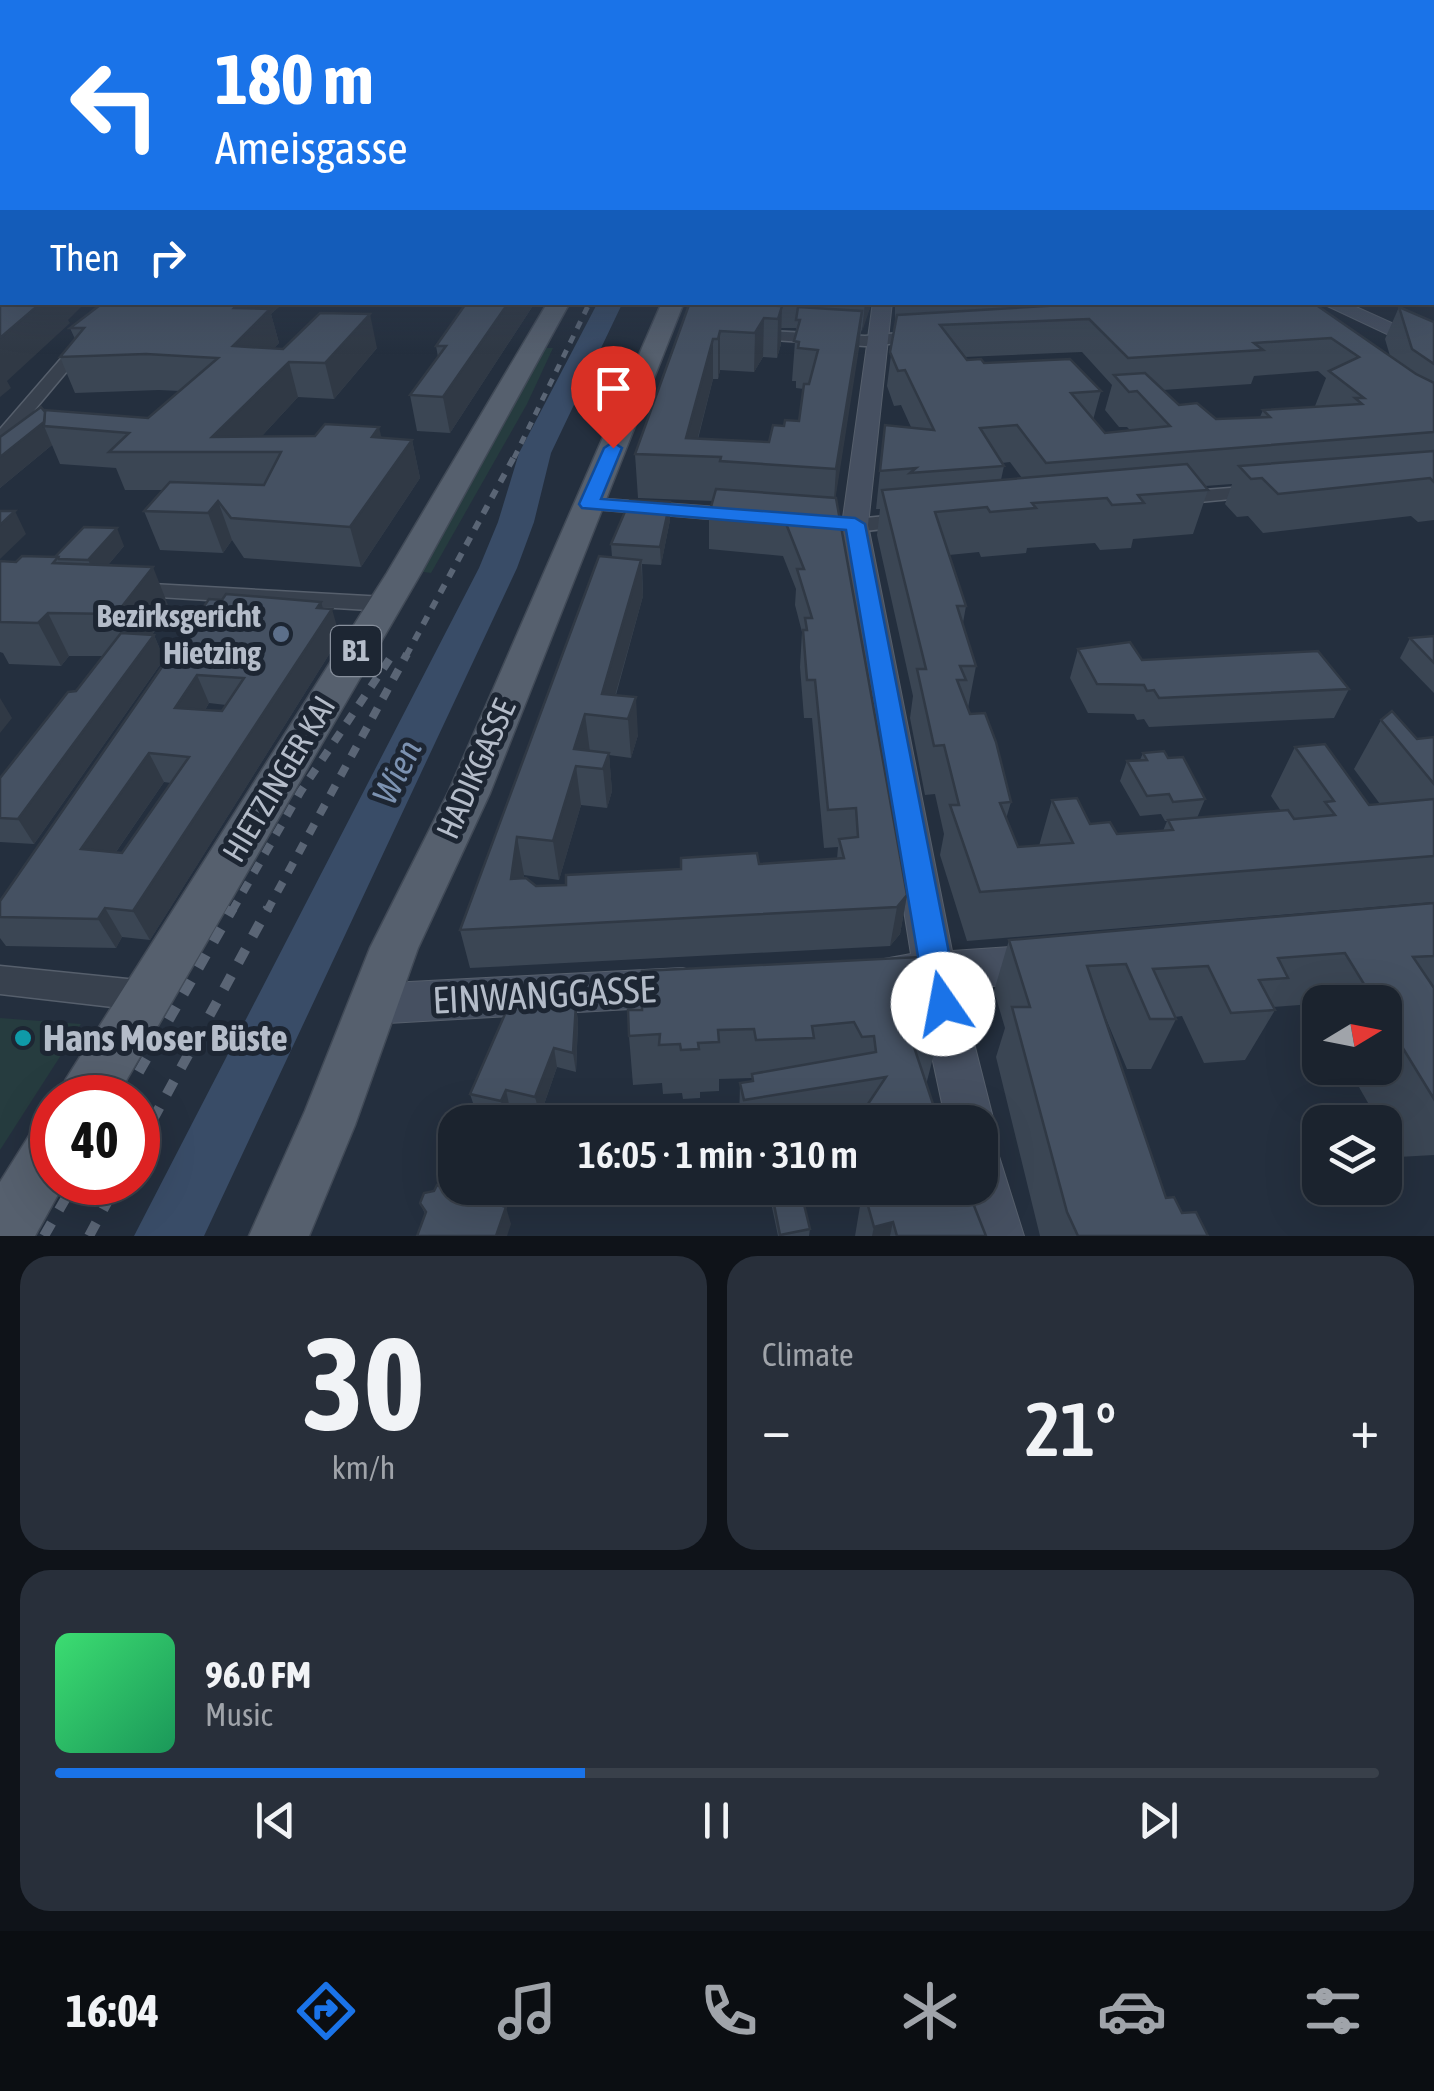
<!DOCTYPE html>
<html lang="en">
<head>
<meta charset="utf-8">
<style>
  :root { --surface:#1b232e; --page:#282f3a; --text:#f1f3f6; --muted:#a0a4aa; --line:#39404a; --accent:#1a73e8 }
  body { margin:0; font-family:"Asap Condensed",sans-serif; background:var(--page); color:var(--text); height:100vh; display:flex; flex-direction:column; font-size:38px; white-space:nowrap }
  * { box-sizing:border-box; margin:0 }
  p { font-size:32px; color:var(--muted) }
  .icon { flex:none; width:55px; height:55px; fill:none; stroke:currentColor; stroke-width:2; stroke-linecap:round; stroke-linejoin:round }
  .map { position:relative; height:1236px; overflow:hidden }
  .panel { display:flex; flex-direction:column; gap:20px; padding:20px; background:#0f1319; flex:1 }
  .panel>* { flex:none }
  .banner { position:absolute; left:0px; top:0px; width:1435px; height:305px; box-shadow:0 10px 40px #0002,0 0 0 2px var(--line); background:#1a73e8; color:#fff; overflow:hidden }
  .needle { width:65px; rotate:80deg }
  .tools { position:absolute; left:1302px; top:985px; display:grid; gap:20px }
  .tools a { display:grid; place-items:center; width:100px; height:100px; border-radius:20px; background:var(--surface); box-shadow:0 10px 40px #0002,0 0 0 2px var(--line); font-size:50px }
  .speed { position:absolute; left:30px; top:1075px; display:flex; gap:20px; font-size:50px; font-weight:700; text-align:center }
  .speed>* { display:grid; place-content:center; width:130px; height:130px; border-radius:50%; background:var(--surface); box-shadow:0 10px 40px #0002,0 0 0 2px var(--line); line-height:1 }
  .speed .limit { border:15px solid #d22; background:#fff; color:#111 }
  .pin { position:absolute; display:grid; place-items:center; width:85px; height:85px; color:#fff; margin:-102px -42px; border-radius:50% 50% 50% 0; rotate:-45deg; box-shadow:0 0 10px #0007 }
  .pin .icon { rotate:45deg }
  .me { position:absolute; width:110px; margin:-55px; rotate:348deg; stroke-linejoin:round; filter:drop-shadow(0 0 8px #0008) }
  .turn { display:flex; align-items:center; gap:35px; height:210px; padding:0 50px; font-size:45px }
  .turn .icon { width:130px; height:130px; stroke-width:2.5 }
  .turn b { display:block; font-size:70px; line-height:85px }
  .then { display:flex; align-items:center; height:95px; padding:0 50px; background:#0003; gap:20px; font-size:38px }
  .big { font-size:75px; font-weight:600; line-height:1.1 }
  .panel .widget { flex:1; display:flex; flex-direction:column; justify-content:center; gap:15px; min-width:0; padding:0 35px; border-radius:30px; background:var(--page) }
  .panel .dial { align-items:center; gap:0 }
  .dial b { font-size:130px; line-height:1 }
  .song { display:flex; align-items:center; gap:30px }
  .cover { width:120px; height:120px; border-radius:15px; background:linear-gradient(135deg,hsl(140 70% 55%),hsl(150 70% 35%)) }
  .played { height:10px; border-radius:5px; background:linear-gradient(90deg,var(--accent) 40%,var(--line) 40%) }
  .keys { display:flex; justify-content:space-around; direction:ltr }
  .heat { display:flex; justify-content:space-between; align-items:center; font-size:55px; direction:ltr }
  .panel .tiles { flex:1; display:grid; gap:20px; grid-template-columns:1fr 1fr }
  .widget:last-child { grid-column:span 2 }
  .trip { position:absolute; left:438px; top:1105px; width:560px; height:100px; border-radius:30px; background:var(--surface); box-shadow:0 10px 40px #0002,0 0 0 2px var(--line); font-weight:600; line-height:100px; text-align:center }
  .tabs { display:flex; height:160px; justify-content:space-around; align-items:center; background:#0b0e12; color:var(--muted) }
  .tabs .icon { width:70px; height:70px }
  .tabs .current { color:var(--accent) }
  .tabs b { font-size:45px; color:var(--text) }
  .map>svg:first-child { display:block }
</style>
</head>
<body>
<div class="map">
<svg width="1434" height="1236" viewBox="0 0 1434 1236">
  <rect width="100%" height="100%" fill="#242f3e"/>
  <g fill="#263c3f">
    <path d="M545 348H553L527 404 431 573 417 571Z"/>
    <path d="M0 1018 81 1024 0 1150Z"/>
  </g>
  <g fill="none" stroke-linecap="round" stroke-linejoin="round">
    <path fill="#394c67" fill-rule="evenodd" d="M598 302H623L551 453 534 522 517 568 204 1236H134L479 568 498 522 519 453Z"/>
    <defs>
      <g id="street">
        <rect x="0" y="190" width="2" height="6"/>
        <path d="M110 302H125L6 444 0 445V429Z"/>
        <path d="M750 330 865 336 923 331 931 336 923 341 865 346 745 338V332Z"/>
        <path d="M1256 486 1263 488 1266 492 1263 496 1178 504 1168 498 1178 492Z"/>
        <path d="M589 498 738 509 748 515 738 521 582 508 579 504 582 500Z"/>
        <path d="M907 514 917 520 914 524C888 530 820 538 800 521L810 515 855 519Z"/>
        <path d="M134 583 385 597 396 604 385 611 126 595 123 590Z"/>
        <path d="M0 966 147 981 158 986 163 996 158 1006 147 1011 0 994Z"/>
      </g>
      <g id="secondary">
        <path d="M873 302H892L868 525 952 951 1042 945 1057 951 1063 964 1057 977 1042 983 960 988 994 1122 987 1139 980 1142V1122H946L918 991 883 994 868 988 862 975 868 962 911 954 842 525Z"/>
        <path d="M1319 302H1345L1434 342V356Z"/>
        <path d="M683 968 698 973 704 987 698 1001 683 1006 371 1024 356 1018 349 1004 356 990 371 984Z"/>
        <path d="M980 1142 997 1150 1024 1236H972L960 1188H980Z"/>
      </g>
      <g id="primary">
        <path d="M548 302H570L421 573 116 1098H58L66 1079 387 573Z"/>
        <path d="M662 302H684L490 793 418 948 355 1125 309 1236H249L305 1111 370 948 448 793Z"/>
        <path d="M52 1123V1182H65L35 1236H0V1182L32 1131Z"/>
      </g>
    </defs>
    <use href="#street" stroke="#565f6c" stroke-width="3"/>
    <use href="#secondary" stroke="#565f6c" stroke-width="2"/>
    <use href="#primary" stroke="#414a57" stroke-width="3"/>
    <use href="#street" fill="#38414e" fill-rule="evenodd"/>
    <use href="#secondary" fill="#465061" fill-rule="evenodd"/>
    <use href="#primary" fill="#56606e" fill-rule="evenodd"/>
    <path stroke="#5a6575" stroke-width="5" stroke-dasharray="8 8" stroke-linecap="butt" d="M514 458 590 302"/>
    <path stroke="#5a6575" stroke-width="6" stroke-dasharray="9 9" stroke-linecap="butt" d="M406 656 515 455"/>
    <g stroke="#5a6575" stroke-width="8" stroke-dasharray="11 11" stroke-linecap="butt">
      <path d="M232 911 301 791 393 654"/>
      <path d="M267 911 407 654"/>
    </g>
    <g stroke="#5a6575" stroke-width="10" stroke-dasharray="15 15" stroke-linecap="butt">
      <path d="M124 1098 233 908"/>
      <path d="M138 1147 268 908"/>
      <path d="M44 1236 75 1182"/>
      <path d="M89 1236 118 1182"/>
    </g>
  </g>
  <g fill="#3b4654" fill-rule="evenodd">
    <path d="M2 208V257H0V210Z"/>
    <path d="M99 302H356L354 304H282L271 314 279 343 274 348H377L334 399 298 397 261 437 412 440 420 478 361 567 244 558 232 540 223 553 160 550 144 511 163 490H125L116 468 60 464 52 445 0 488V437L45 412 148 418 180 391 159 390 75 393 60 357 75 339 70 328 100 305Z"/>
    <path d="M447 302H544L542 304H534L450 433 417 431 410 395 438 357 436 346 465 305 447 304Z"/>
    <path d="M571 302H604L601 307 572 305Z"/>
    <path d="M690 302H872L861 332 835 498 907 895 900 934 890 946 470 968 460 930 612 557 611 544 670 520 661 565 642 564 643 596 616 695 638 735 631 758 609 755 612 791 607 808 581 805 559 880 524 875V878L536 886 566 885 681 869 837 859 838 847 824 848 812 718H804L800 667 802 632 795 605 796 589 783 556 709 549V514L713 501 638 498 635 454ZM781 328H796L792 381H796V388L804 389 799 421 784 426 769 442 698 439 713 379H718L720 370 754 372 763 357 777 358 781 344Z"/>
    <path d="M895 302H1312L1390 356 1385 339 1399 307 1434 322V520L1418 522 1411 516 1263 533 1248 516 1237 517 1225 504 1232 484 1205 486 1208 490 1193 534 1133 539 1131 548 1100 550 1095 543 1027 548 1026 553 981 557 979 552 949 555 966 606 963 623 976 666 968 708 1011 802 1006 819 1018 847 1039 846 1052 800 1090 824 1117 834 1163 831 1167 821H1165L1161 814 1140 816 1120 781 1127 761 1140 760 1143 753 1168 758 1205 799 1197 818 1281 811 1271 796 1295 747 1369 805 1380 804 1354 769 1381 720 1417 739 1434 737V902L967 941 940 855 944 834 935 794 925 795 910 718 913 696 877 535 880 509H876L885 425 911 427 901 405 894 406 887 386 895 324ZM1082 352 1112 385 1105 410 1119 427H1127L1130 430 1105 433 1093 420 1101 391 967 360 965 357ZM1318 371 1326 378 1315 406 1316 407 1263 410 1260 417 1216 419 1179 405 1163 390 1251 384 1254 376ZM1010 462 1022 478 1001 480 1004 466 1002 463Z"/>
    <path d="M124 546 108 565 170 610 152 635H154L164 659 34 844 0 842V778L76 691 103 656H69L61 666 9 664 3 653 0 652V561L16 562Z"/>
    <path d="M209 599 323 608 340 637 150 940 122 937 116 948 6 946 0 938V901ZM209 703 226 705 222 711 205 710ZM164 782 171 783 122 853 116 852Z"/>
    <path d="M1434 636V693L1400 658 1410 638Z"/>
    <path d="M1078 649 1142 660 1349 689 1334 718 1149 727 1144 719 1137 720 1134 714 1088 713 1070 678Z"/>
    <path d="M1434 903V1155L1398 1157 1385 1133V1122H1379L1348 1068H1385V1002H1320V1017L1313 1004 1273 1007 1275 1010 1245 1060 1204 1063 1182 1016 1175 1017 1176 1019 1151 1069H1127L1104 1014 1166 1198 1208 1236H1040L996 1057 1005 1028 994 991 1009 940Z"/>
    <path d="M920 957 936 1046 926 1085 939 1122H739L740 1083 752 1081V1078L719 1079V1091L700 1092V1098L683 1099 682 1093 663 1094 662 1083 633 1085 629 1036 642 1010Z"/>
    <path d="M576 1004 578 1023 576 1072 557 1067 540 1116 510 1109 506 1119 476 1112 470 1094Z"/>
    <path d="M455 1157V1188H569L529 1195 471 1196 511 1224 425 1214 420 1203 442 1187 439 1178Z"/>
    <path d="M863 1188 986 1236H855Z"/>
    <path d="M771 1189 810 1229 809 1236H778L770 1198Z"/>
  </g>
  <g fill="#303945">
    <path d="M42 302H86L68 320 70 323 7 381 11 388 0 397V338Z"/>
    <path d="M239 302 282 304 271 314 279 343 244 381 233 346 234 308Z"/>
    <path d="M509 302 534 304 450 433 443 397Z"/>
    <path d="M865 302H872L862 332Z"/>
    <path d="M782 306 781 344 777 358 778 319Z"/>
    <path d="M862 311 859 349 833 514 836 469Z"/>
    <path d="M370 314 377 348 334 399 325 363Z"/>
    <path d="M764 318 763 357 754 372 755 333Z"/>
    <path d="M720 331V370L718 379V339Z"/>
    <path d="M713 339V379L693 456 686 438Z"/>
    <path d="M289 362 298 397 247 452 212 437Z"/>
    <path d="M50 418 44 426 52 445 0 488V457Z"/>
    <path d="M379 427 388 465 372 437Z"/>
    <path d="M412 440 420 478 361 567 350 527Z"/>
    <path d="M218 501 232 540 223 553 208 513Z"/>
    <path d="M670 502V520L661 565 660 547Z"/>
    <path d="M15 511 26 534 0 559V525Z"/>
    <path d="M117 528 124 546 97 578 88 560Z"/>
    <path d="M641 560 643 596 609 717 602 694Z"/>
    <path d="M153 567 170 610 136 657 116 614Z"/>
    <path d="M321 602 326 618 332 609 340 637 150 940 133 911Z"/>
    <path d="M48 613 69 656 61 666 38 623Z"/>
    <path d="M154 635 164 659 34 844 18 819Z"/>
    <path d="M197 675 209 703 188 738 175 708Z"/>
    <path d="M636 697 638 735 631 758 628 719Z"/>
    <path d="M0 698 12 718 0 733Z"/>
    <path d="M585 714 590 752 576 766 581 805 559 880 553 841 574 749Z"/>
    <path d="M149 753 164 782 98 878 81 849Z"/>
    <path d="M609 753 612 791 607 808 603 769Z"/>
    <path d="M517 837 524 875 519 917 511 879Z"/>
    <path d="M907 895 900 934 890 946 897 907Z"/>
    <path d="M105 908 122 937 116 948 98 919Z"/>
    <path d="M576 1004 578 1023 576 1072 573 1053Z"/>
    <path d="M554 1048 557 1067 540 1116 535 1097Z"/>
    <path d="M506 1090 510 1109 506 1119 501 1101Z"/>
    <path d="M506 1207 511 1224 507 1236H496Z"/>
    <path d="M893 1222 890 1236H872L874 1227Z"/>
  </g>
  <g fill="#455162" stroke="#303945" stroke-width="2.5" fill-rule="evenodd">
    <path d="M2 208V240H0V210Z"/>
    <path d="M2 298V302H42L0 338V300Z"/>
    <path d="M104 302H239L234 308 270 309 233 346 283 349 320 313 370 314 325 363 289 362 212 437 315 436 325 424 379 427 372 437 412 440 350 527 231 518 218 501 208 513 144 511 170 482 264 485 281 452H109L129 433 44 426 45 410 148 418 218 358 146 354 60 357 84 328H70Z"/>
    <path d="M467 302H509L443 397 410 395 446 346H436Z"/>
    <path d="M690 302 782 306 778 319 764 318 755 333 720 331 718 339H713L686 438 769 442 773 425 784 426 785 420 799 421 804 384H809L818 350 798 348 799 342 794 341 800 320H796L798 307 862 311 836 469 720 461 721 457 635 454Z"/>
    <path d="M1114 302H1312L1416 374 1434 383V432L1046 463 1017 425 980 428 1004 466 910 473 916 468 880 471 885 425 934 430 905 370 898 371 890 352 897 315ZM1089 319 1128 358 1263 350 1254 343 1331 338 1359 357 1329 371 1364 398H1355L1362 404 1263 410 1270 417 1216 419 1197 403 1179 405 1145 373 1114 375 1129 392 1137 391 1170 426 1105 433 1071 393 1101 391 1070 359 984 363 981 359 967 360 940 325Z"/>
    <path d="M1399 307 1434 322V364L1412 349Z"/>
    <path d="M41 407 45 412 44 422 0 457V437Z"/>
    <path d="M1434 451V482L1430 478 1278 494 1262 478 1251 479 1239 466Z"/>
    <path d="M1187 464 1208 490 1138 495 1144 503 1112 505 1107 498 1032 503 1036 508 990 512 987 507 935 512 966 606H957L976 666H960L966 680H957L970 714 985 713 996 742 1011 802 1000 803 1018 847 1073 843 1052 800 1077 798 1090 824 1110 822 1117 834 1173 830 1168 820 1288 810 1294 819 1335 815 1325 802 1334 801 1295 747 1325 744 1369 805 1434 799V856L980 892 950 805H959L944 745 934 746 917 669H926L882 490Z"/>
    <path d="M716 489 836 498 907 895 897 907 460 930 599 556 641 560 602 694 636 697 628 719 585 714 574 749 609 753 603 769 576 766 553 841 517 837 511 879 526 878 536 886 566 885V875L681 869V858L757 853 759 864 844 858 839 839 858 837 856 808 828 810 815 680H807L803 630H807L805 618H812L797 569H804L785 521 709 514Z"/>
    <path d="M630 500 670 502 660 547 611 544Z"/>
    <path d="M0 511H15L0 525Z"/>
    <path d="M84 527 117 528 88 560 59 559 58 557H55Z"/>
    <path d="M22 556 58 557 53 563 153 567 116 614 48 613 38 623 0 622V561L16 562Z"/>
    <path d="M226 594 321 602 317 608 332 609 133 911 105 908 98 919 0 917V901L209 599 222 600ZM197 675 244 678 222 711 175 708ZM149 753 189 757 122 853 81 849Z"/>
    <path d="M121 633 154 635 18 819 0 818V778L68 692 76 691Z"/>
    <path d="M1434 636V663L1410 638Z"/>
    <path d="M1130 642 1142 660 1318 651 1349 689 1159 698 1154 690 1147 691 1144 685 1097 684 1078 649Z"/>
    <path d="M1392 711 1417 739 1434 737V784L1381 720Z"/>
    <path d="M1164 751 1168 758 1183 757 1205 799 1173 802 1169 794 1147 796 1127 761 1147 760 1143 753Z"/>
    <path d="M1434 903V956L1413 957 1434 988V1099L1385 1019V1002H1375L1345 953 1278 958 1288 978 1259 980 1275 1010 1261 1011 1231 1013 1208 966 1153 969 1176 1019H1150L1126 964 1087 966 1166 1198 1174 1197 1182 1213 1196 1212 1208 1236H1078L1067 1212 1012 1007H1030L1009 940Z"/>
    <path d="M920 957 936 1046 914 1047 939 1122H878L870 1117 866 1107 886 1077 744 1100 740 1083 753 1081 752 1074 876 1052 874 1036 862 1037 854 1022 812 1026 814 1038 756 1040 754 1029 718 1030 719 1042 698 1043 699 1049 681 1050 680 1044 659 1045 660 1034 629 1036 628 1010H642V971Z"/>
    <path d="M576 1004 573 1053 554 1048 535 1097 506 1090 501 1101 470 1094 505 1014 513 1007Z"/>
    <path d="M455 1157V1178H439L446 1159Z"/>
    <path d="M437 1185 506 1207 496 1236H417L426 1212 420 1203 424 1193 434 1191Z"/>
    <path d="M779 1188H800L810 1229 780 1235 771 1189Z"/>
    <path d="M863 1188H967L986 1236H897L893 1222 874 1227Z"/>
  </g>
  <linearGradient id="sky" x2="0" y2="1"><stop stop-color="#141a22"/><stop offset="0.51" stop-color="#3f4d63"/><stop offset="1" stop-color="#3f4d63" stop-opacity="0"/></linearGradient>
  <rect width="1434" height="355" fill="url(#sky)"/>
  <path fill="#1a73e8" stroke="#114b97" stroke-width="2.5" d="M613 442 622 448 601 499 855 518 865 524 959 1004 954 1015 943 1020 931 1015 926 1004 846 530 582 508 579 504 604 448Z"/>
  <circle fill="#5c6f8a" stroke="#1d2633" stroke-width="4" cx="281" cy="634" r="10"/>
  <circle fill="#0f9aa8" stroke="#1d2633" stroke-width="4" cx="23" cy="1038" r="10"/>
  <g text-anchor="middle" stroke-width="10" stroke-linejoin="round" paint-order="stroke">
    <rect fill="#1d2633" stroke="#878f9c" stroke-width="2.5" x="331" y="626" width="50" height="50" rx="8"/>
    <g font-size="30" font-weight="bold" fill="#b4bcc9">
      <text x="356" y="661">B1</text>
    </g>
    <g font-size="32" font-weight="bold" fill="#b4bcc9" stroke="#1d2633" text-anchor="end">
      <text x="261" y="627">Bezirksgericht<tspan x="261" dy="37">Hietzing</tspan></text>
    </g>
    <g font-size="32" fill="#b4bcc9" stroke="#1d2633">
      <text transform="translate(476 769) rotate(-66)" y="11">HADIKGASSE</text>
      <text transform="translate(279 779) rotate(-59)" y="11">HIETZINGER KAI</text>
    </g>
    <g font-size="35" font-style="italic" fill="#7c92b1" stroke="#1d2633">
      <text transform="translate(397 772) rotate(-64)" y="12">Wien</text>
    </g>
    <g font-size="38" fill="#b4bcc9" stroke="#1d2633">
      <text transform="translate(544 995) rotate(-3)" y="13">EINWANGGASSE</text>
    </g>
    <g font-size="38" font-weight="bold" fill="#b4bcc9" stroke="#1d2633" text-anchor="start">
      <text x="43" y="1051">Hans Moser Büste</text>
    </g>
  </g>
</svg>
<div class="tools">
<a><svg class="needle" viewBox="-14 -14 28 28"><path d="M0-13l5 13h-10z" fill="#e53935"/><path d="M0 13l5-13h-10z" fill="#a0a4aa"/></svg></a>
<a><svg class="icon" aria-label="layers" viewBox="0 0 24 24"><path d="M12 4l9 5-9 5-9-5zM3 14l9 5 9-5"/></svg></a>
</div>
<div class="speed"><div class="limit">40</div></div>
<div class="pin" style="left:613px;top:448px;background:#d93025"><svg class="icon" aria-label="arrive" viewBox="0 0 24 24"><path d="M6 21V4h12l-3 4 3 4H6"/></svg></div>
<svg class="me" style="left:943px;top:1004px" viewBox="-20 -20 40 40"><circle r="19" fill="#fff"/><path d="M0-13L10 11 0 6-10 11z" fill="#1a73e8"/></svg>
<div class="trip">16:05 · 1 min · 310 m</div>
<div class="banner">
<div class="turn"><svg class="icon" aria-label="left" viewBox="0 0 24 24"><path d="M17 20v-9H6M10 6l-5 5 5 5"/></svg><div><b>180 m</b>Ameisgasse</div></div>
<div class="then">Then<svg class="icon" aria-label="right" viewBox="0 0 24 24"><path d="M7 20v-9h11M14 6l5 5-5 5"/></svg></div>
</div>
</div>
<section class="panel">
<div class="tiles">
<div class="widget dial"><b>30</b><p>km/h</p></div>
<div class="widget"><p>Climate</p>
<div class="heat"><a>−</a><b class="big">21°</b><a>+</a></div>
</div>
<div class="widget">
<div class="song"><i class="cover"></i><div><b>96.0 FM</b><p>Music</p></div></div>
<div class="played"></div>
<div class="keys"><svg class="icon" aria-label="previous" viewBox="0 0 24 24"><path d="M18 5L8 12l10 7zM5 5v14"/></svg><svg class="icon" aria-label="pause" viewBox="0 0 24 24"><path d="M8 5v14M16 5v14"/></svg><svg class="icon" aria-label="next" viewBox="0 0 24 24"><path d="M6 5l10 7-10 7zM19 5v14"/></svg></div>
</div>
</div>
</section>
<nav class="tabs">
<b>16:04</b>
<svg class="icon current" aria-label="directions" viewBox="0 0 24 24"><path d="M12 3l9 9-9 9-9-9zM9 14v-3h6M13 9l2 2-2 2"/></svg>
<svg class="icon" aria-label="music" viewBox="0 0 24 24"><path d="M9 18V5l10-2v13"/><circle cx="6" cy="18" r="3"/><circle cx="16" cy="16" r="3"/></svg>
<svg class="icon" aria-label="phone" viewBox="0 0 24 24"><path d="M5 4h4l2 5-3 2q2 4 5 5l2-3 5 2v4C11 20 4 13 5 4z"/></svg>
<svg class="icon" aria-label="climate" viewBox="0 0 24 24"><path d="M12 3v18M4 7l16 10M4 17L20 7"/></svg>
<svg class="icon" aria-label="car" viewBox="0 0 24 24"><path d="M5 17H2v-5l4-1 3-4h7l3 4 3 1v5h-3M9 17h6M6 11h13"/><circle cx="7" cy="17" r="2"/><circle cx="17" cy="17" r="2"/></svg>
<svg class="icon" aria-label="filters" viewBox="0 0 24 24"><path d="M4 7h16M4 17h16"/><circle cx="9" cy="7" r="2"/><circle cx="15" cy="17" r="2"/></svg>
</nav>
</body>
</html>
